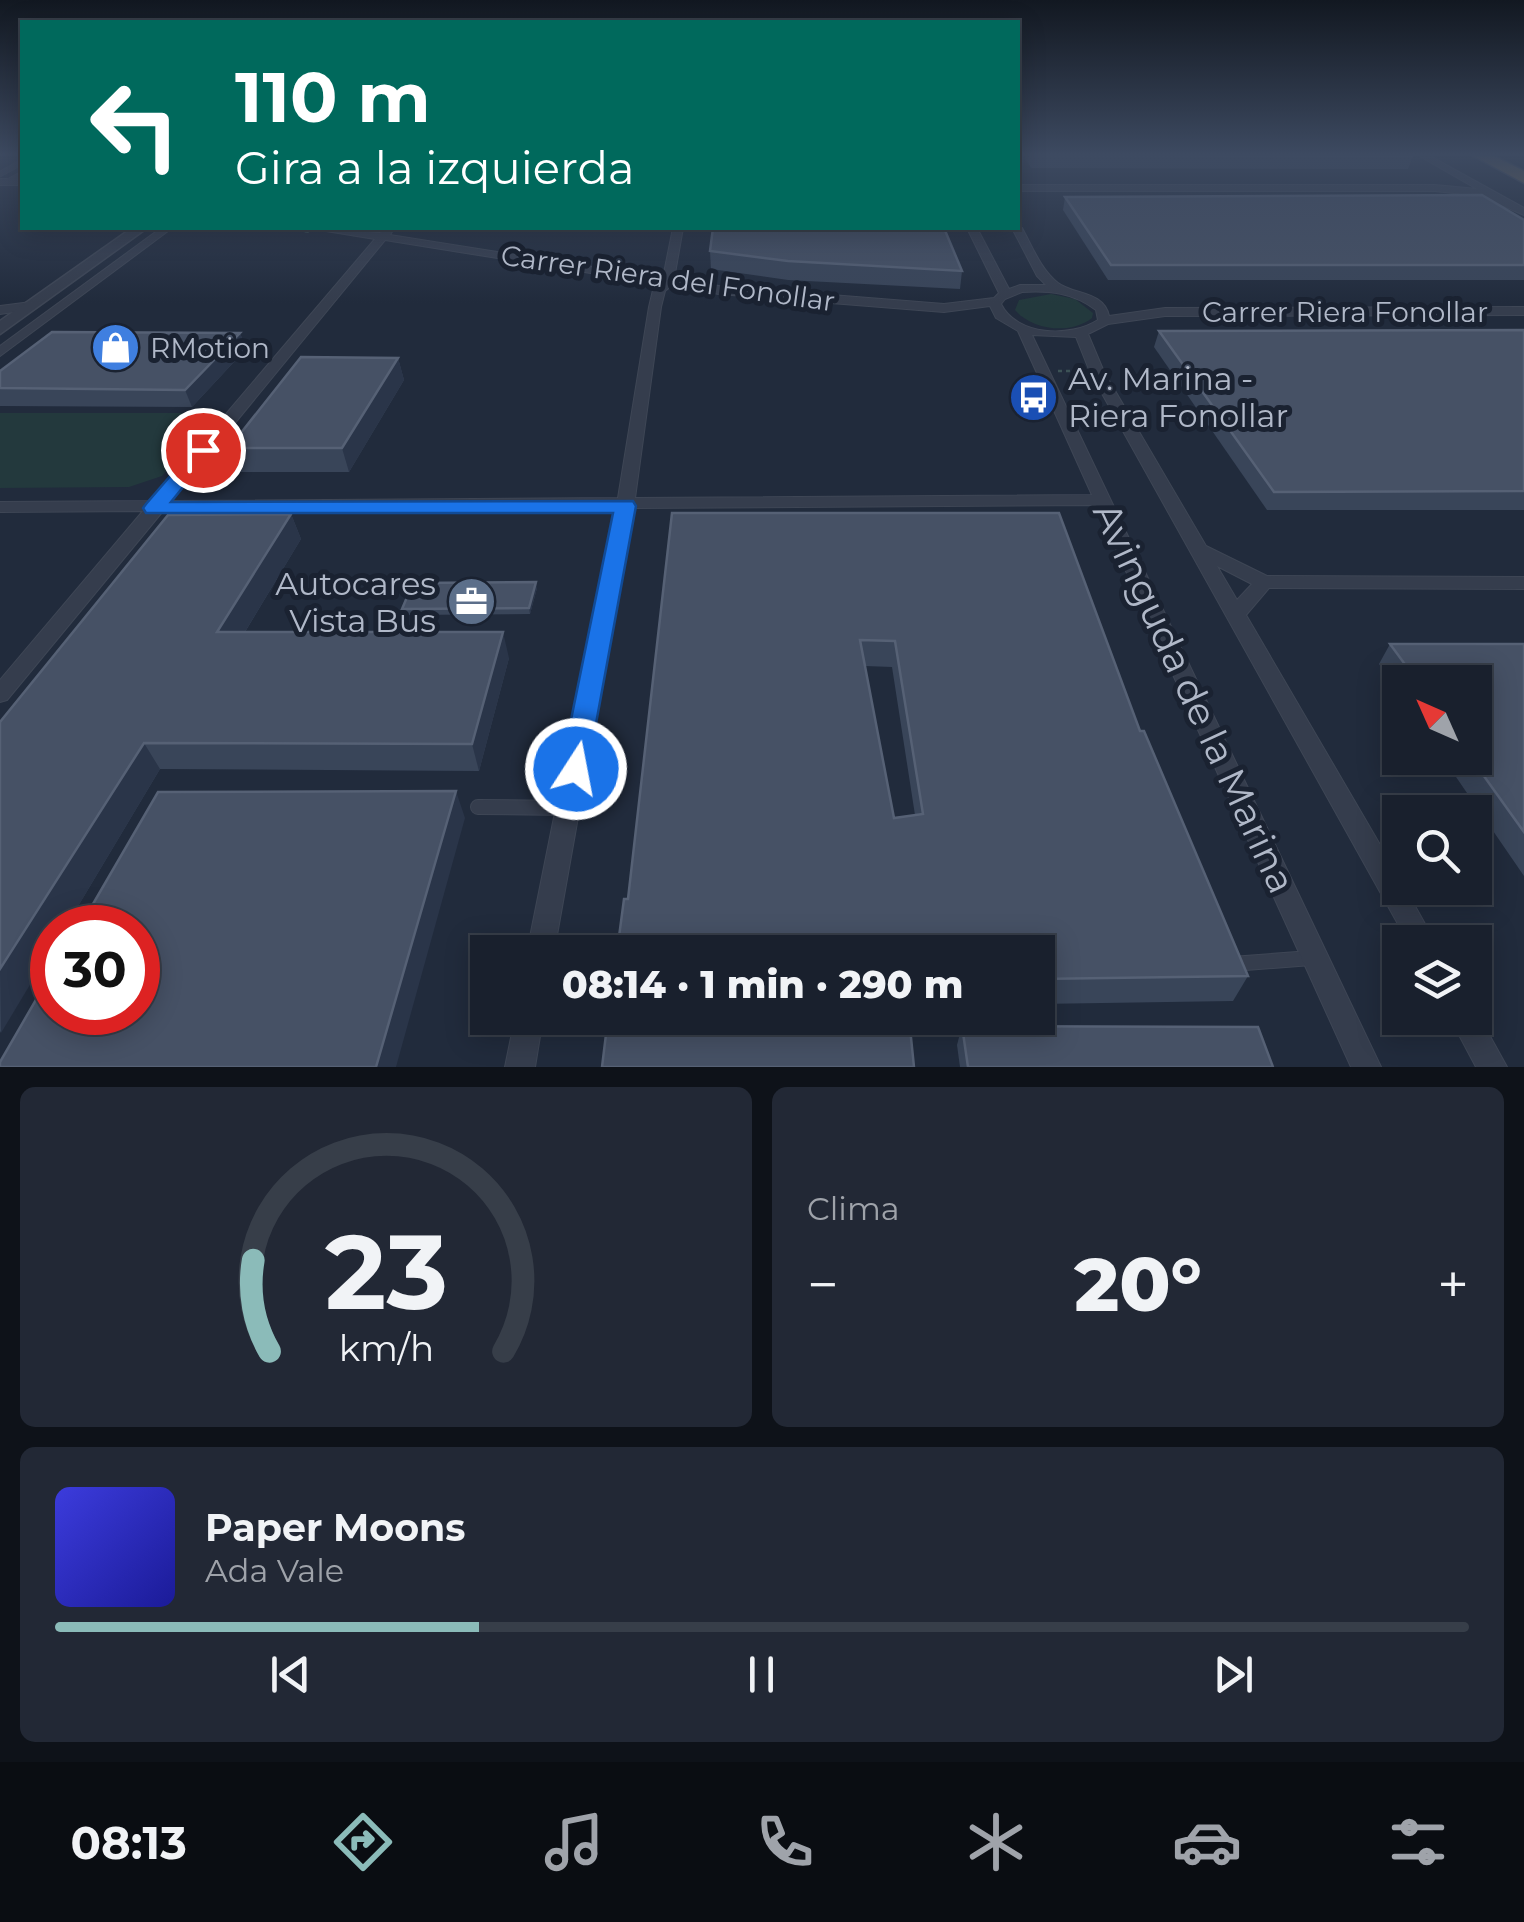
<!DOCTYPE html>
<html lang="es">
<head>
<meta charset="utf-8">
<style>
  :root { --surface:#19202d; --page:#222835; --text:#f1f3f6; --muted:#9fa3aa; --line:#373e49; --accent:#8bbbb9 }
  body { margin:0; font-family:Montserrat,sans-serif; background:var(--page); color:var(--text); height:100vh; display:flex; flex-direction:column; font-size:38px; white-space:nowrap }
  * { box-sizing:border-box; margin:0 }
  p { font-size:32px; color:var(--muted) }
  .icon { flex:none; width:55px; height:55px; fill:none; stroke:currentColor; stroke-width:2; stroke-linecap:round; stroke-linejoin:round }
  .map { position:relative; height:1067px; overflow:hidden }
  .panel { display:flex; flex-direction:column; gap:20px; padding:20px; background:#0e1219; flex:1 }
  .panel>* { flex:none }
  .hud { position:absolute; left:20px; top:20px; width:1000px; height:210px; border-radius:0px; box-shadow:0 5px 25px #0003,0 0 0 2px var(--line); background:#00695c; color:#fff; overflow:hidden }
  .needle { width:65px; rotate:315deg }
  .buttons { position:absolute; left:1382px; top:665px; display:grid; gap:20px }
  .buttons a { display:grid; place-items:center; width:110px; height:110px; border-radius:0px; background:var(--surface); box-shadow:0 5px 25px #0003,0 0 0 2px var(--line); font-size:50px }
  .speed { position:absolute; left:30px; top:905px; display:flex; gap:20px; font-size:50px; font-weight:700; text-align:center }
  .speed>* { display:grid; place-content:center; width:130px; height:130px; border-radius:50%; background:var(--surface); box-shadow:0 5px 25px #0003,0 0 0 2px var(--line); line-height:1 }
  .speed .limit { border:15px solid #d22; background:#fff; color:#111 }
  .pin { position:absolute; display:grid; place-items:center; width:85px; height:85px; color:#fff; margin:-42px; border:5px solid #fff; border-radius:50%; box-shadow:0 2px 10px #0007 }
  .me { position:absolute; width:110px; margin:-55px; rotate:11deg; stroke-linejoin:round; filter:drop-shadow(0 0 8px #0008) }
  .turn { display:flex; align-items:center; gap:35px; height:210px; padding:0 50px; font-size:45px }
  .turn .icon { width:130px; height:130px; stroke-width:2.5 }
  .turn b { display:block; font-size:70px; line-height:85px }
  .big { font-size:75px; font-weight:800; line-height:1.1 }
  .panel .tile { flex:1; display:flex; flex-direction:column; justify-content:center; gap:15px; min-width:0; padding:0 35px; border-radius:15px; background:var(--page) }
  .panel .dial { align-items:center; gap:0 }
  .dial svg { height:260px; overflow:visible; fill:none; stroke:var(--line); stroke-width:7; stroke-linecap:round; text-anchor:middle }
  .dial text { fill:var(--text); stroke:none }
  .song { display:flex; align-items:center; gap:30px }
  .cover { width:120px; height:120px; border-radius:15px; background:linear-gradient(135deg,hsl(240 70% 55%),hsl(240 70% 35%)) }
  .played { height:10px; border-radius:5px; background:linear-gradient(90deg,var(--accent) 30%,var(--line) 30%) }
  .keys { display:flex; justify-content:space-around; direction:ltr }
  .heat { display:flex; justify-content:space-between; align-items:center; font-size:55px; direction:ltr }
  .panel .tiles { flex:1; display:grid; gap:20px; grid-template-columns:1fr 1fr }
  .tile:last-child { grid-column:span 2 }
  .trip { position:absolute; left:470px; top:935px; width:585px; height:100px; border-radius:0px; background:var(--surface); box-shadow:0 5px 25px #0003,0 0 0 2px var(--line); font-weight:800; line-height:100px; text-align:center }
  .tab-bar { display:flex; height:160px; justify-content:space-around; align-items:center; background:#0a0d12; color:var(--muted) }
  .tab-bar .icon { width:70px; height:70px }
  .tab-bar .current { color:var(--accent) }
  .tab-bar b { font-size:45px; color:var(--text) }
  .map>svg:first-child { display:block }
</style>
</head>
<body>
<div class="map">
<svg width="1524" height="1067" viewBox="0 0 1524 1067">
  <rect width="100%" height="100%" fill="#212b3c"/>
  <g fill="#23393d">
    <path d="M1051 294 1075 299 1093 313 1092 318C1071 335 1032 330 1015 310L1019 300Z"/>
    <path d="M0 413H215L162 476 129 487 0 488Z"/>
  </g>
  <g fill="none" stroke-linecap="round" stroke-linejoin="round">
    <defs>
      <g id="service-far1">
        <path d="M0 174 22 162"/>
        <path d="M7 182 22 174"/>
      </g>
      <g id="service">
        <path d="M478 807 566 808"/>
        <path d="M1232 964 1311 958"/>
      </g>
      <g id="minor">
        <path d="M1416 154H1426L1524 208V215L1481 196 1435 191H1018V185H1435L1477 189Z"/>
        <rect x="0" y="179" width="22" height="6"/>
        <path d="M1018 225 1022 228C1032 246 1041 270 1058 283 1074 295 1104 291 1109 316L1165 308 1524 307V315L1165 316 1108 324 1088 334 1104 372 1206 546 1267 576 1524 577V589L1269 588 1246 615 1400 879V888H1405L1435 942H1408L1090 372 1076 337 1032 335 1381 1067H1351L1096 505 633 508 554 952H527L616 508 163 511 7 700 0 702V680L143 511 0 512V502L152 501 375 239 326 231 321 228 380 233 384 228H391L393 230 390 235 663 278 673 228H683L674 279 719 286 944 304 994 298 999 293 967 228H977L1009 289 1020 285H1046L1037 276 1012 228H1018ZM385 240 659 284 653 290 649 307 618 498 171 501ZM671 286 719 294 944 312 990 306 996 318 1018 331 1092 495 635 498 661 307 665 291ZM1022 292C1049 290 1074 293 1096 310L1098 320C1070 338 1017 336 1001 304L1005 299ZM1217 566 1252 584 1237 600Z"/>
        <path d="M161 228H172L0 356V346Z"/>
        <path d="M31 302 35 303V309L0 314V306Z"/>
        <path d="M1475 1009 1507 1067H1476L1450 1018H1475Z"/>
        <path d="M515 1018H543L535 1067H505Z"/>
      </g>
      <path id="tertiary" d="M132 228H147L0 334V321Z"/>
      <path id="motorway" d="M1470 154H1490L1524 171V183Z"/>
    </defs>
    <use href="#service-far1" stroke="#3e4655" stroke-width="6"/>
    <use href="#service" stroke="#3e4655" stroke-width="16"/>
    <use href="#minor" stroke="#3e4655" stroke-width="2"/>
    <use href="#tertiary" stroke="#3e4655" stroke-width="3"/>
    <use href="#motorway" stroke="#404857" stroke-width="3"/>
    <g stroke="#3c5256" stroke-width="2.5" stroke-dasharray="4 4" stroke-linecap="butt">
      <path d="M281 228 311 232"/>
      <path d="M1058 371H1079"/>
    </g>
    <use href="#service-far1" stroke="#353d4d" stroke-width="5"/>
    <use href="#service" stroke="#353d4d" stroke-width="14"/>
    <use href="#minor" fill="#353d4d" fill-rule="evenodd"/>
    <use href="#tertiary" fill="#353d4d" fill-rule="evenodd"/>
    <use href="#motorway" fill="#736851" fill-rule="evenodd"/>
  </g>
  <g fill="#394559" fill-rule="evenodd">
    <path d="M1023 154H1408L1413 156 1408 169 1031 168Z"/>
    <path d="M1065 197 1524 220V280H1108L1063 210Z"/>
    <path d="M710 251 962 271 960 289 788 280 711 269Z"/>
    <path d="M1524 330V510H1267L1154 347 1159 331Z"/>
    <path d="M240 333 246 349 192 407 0 406V371Z"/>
    <path d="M398 358 404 380 349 472H239L229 448Z"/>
    <path d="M672 513 1140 731 1248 976 1233 1001 1038 1004V952L628 899ZM865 666 892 667 915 815 894 818Z"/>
    <path d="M291 514 301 539 245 632 509 658 479 771 160 769 65 928H52L0 1033V722Z"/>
    <path d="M537 588 530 614 404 615 402 609Z"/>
    <path d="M1390 644H1524V876L1443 758H1475V682H1400V694L1379 664Z"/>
    <path d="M962 1026 1273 1067H960L957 1045Z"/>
  </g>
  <g fill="#2a3549">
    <path d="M240 333 246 349 192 407 185 390Z"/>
    <path d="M398 358 404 380 349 472 342 448Z"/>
    <path d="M291 514 301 539 229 658 217 632Z"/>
    <path d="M536 582 537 588 530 614 529 608Z"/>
    <path d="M503 632 509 658 479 771 472 744Z"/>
    <path d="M144 743 160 769 65 928H52V948L1 1033 0 969Z"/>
    <path d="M456 791 465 818 396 1067H376Z"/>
  </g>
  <g fill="#465165" stroke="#566175" stroke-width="2.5" fill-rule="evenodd">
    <path d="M1032 154H1408L1413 156 1033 155Z"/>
    <path d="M1482 195 1524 220V265H1111L1065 197Z"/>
    <path d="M713 228H944L962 271 788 261 710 251Z"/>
    <path d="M1524 330V491L1274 492 1159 331Z"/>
    <path d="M52 332 240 333 185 390 0 388V371Z"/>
    <path d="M301 357 398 358 342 448H229Z"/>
    <path d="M672 513H1059L1140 731H1144L1248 976 1038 979V952H617L624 899H628ZM860 640 895 641 923 814 894 818Z"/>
    <path d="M291 514 217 632H503L472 744 144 743 0 969V722L168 515Z"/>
    <path d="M536 582 529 608 402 609 413 583Z"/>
    <path d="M1390 644H1524V832L1471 758H1475V682H1418Z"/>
    <path d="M456 791 376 1067H0V1062L52 972V1012H138V928H79L158 792Z"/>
    <path d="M608 1018H909L914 1067H602Z"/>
    <path d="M962 1026 1258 1027 1273 1067H968Z"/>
  </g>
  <linearGradient id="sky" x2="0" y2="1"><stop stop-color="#121821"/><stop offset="0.51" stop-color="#3d4a61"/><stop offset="1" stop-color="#3d4a61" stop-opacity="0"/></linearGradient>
  <rect width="1524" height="303" fill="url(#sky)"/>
  <path fill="#1a73e8" stroke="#114b97" stroke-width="2.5" d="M203 444 213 450 171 502 633 501 636 506 586 778 576 781 565 778 561 769 613 513H146L143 508 146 504 196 446Z"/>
  <defs>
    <symbol id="shop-disc" viewBox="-11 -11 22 22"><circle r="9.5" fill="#3f7fe0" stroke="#1a2231"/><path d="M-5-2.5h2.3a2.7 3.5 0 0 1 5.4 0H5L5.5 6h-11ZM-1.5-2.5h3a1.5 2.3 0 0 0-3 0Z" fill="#fff"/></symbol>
    <symbol id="bus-disc" viewBox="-11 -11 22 22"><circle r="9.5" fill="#1a4fb4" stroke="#1a2231"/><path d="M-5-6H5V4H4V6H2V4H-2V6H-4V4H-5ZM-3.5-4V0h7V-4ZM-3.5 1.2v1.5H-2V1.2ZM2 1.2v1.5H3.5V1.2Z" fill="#fff"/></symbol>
    <symbol id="office-disc" viewBox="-11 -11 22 22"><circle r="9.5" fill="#5c6f8a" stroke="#1a2231"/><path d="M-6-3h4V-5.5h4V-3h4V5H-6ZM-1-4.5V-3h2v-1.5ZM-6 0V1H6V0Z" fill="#fff"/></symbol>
  </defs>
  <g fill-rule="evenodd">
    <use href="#shop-disc" x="88" y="320" width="55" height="55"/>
    <use href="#bus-disc" x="1006" y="370" width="55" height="55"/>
    <use href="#office-disc" x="444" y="574" width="55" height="55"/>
  </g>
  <g text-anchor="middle" stroke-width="10" stroke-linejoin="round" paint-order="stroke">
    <g font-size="28" fill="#b0b8c8" stroke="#1a2231">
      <text transform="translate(668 278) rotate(8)" y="10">Carrer Riera del Fonollar</text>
      <text x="1345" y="322">Carrer Riera Fonollar</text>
    </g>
    <g font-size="28" fill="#b0b8c8" stroke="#1a2231" text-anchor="start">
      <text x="150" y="358">RMotion</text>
    </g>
    <g font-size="32" fill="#b0b8c8" stroke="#1a2231" text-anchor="start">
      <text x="1068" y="390">Av. Marina -<tspan x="1068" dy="37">Riera Fonollar</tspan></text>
      <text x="436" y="595" text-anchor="end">Autocares<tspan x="436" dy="37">Vista Bus</tspan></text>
    </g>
    <g font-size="38" fill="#b0b8c8" stroke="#1a2231">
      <text transform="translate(1194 698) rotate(65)" y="13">Avinguda de la Marina</text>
    </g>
  </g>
</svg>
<div class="buttons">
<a><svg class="needle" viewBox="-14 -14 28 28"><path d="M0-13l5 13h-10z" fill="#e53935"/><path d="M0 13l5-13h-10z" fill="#9fa3aa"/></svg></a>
<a><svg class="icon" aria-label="search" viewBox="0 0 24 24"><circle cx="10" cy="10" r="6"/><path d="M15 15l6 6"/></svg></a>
<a><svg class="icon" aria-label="layers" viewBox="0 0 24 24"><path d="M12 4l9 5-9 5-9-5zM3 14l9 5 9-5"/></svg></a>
</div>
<div class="speed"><div class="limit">30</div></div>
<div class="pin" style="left:203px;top:450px;background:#d93025"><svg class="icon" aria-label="arrive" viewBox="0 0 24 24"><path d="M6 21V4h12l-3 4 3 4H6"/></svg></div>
<svg class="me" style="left:576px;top:769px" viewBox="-20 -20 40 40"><circle r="17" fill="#1a73e8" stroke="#fff" stroke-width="3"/><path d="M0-11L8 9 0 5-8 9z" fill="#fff"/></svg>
<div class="trip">08:14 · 1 min · 290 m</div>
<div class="hud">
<div class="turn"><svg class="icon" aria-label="left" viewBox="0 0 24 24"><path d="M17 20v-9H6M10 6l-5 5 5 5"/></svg><div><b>110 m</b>Gira a la izquierda</div></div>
</div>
</div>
<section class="panel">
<div class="tiles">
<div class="tile dial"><svg viewBox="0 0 100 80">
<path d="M14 69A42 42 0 1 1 86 69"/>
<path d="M14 69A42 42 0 0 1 9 41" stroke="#8bbbb9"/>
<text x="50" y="56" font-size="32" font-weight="700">23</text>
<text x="50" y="72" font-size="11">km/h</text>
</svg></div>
<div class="tile"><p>Clima</p>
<div class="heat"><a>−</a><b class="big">20°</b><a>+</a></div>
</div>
<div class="tile">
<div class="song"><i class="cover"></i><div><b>Paper Moons</b><p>Ada Vale</p></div></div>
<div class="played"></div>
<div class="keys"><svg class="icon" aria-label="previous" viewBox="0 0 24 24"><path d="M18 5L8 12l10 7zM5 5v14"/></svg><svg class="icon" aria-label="pause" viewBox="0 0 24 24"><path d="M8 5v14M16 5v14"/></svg><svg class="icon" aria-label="next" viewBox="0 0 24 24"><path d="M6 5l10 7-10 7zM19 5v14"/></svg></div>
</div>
</div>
</section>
<nav class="tab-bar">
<b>08:13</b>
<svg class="icon current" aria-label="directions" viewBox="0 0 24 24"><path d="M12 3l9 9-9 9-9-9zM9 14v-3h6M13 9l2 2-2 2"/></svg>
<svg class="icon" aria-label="music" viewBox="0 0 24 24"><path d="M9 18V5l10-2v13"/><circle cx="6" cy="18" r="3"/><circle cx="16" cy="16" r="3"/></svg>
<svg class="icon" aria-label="phone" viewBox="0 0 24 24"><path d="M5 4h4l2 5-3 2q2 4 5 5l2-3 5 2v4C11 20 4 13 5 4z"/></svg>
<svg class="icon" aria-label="climate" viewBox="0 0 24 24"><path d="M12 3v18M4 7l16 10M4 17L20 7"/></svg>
<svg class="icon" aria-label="car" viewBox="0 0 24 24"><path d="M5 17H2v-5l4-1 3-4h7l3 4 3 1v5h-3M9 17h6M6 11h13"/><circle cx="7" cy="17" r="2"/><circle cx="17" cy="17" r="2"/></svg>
<svg class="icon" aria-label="filters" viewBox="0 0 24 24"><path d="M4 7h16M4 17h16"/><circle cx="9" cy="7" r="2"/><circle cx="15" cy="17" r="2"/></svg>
</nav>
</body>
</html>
